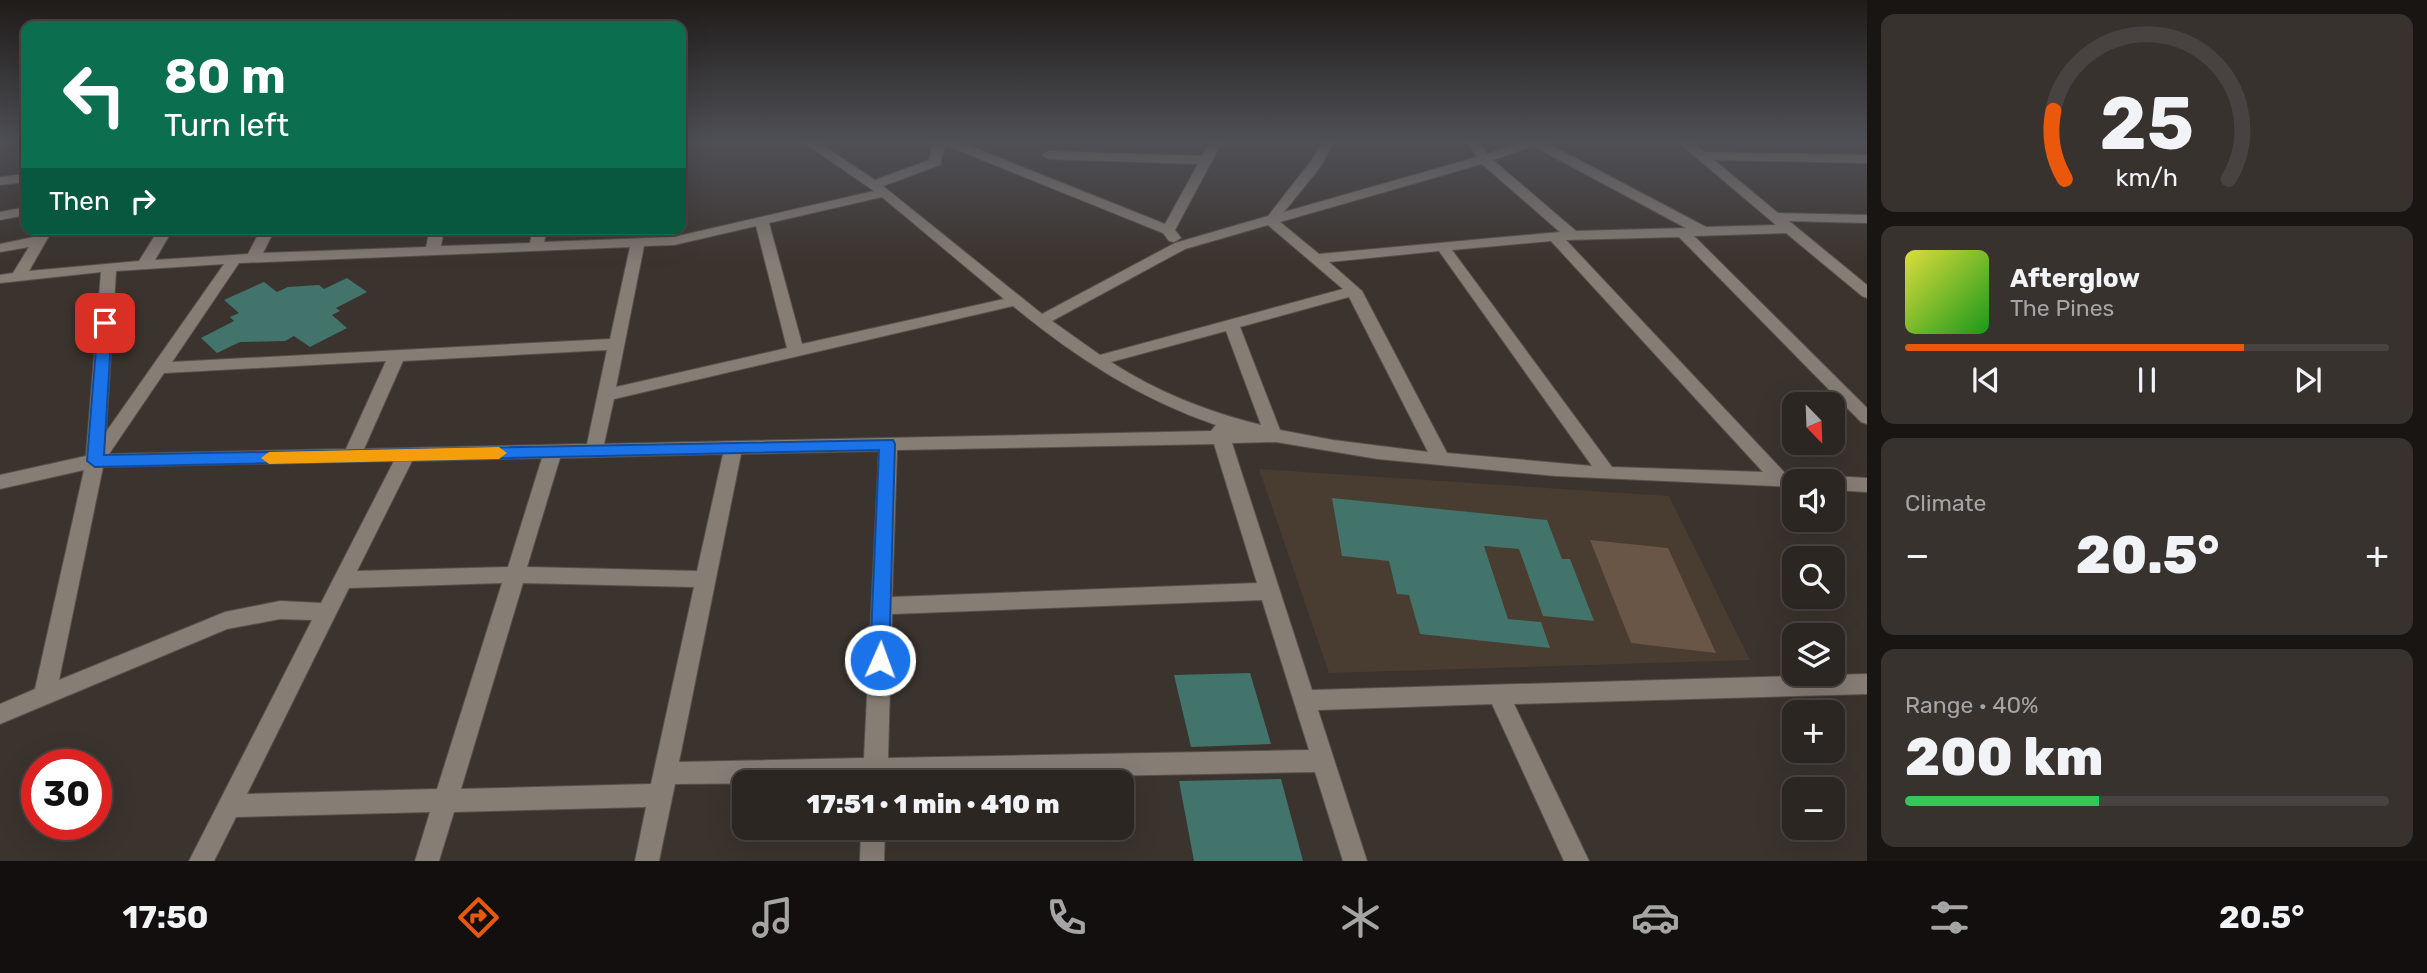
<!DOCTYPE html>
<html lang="en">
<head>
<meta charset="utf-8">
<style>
  :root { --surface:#2c2622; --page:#38322f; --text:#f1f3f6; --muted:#a6a5a5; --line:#484340; --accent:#ea580c }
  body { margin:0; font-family:Rubik,sans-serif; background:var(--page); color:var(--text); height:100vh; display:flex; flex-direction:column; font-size:26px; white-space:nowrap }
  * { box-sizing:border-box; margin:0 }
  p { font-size:23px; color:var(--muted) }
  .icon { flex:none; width:38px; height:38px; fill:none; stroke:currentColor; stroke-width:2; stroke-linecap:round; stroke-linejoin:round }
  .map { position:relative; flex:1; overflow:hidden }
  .panel { display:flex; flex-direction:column; gap:14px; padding:14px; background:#181513; width:560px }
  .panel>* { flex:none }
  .guide { position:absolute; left:21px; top:21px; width:665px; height:214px; border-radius:14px; box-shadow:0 7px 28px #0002,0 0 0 2px var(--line); background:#0b6e4f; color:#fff; overflow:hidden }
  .needle { width:46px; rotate:157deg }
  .buttons { position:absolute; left:1782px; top:392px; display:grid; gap:14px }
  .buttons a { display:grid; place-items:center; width:63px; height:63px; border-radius:14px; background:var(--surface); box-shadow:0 7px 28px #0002,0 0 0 2px var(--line); font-size:35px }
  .speed { position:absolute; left:21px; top:749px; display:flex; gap:14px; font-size:35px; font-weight:700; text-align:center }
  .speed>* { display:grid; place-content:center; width:91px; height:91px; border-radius:50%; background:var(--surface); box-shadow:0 7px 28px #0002,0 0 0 2px var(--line); line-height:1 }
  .speed .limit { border:10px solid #d22; background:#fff; color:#111 }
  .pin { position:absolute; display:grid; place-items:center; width:60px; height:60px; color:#fff; margin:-30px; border-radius:14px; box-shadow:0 4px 10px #0006 }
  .me { position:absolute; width:77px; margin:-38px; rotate:2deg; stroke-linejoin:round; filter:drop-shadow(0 0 5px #0008) }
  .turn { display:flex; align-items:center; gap:24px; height:147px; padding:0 28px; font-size:32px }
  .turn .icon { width:91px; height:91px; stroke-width:2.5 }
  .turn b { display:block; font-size:49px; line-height:60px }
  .then { display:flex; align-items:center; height:66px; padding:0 28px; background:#0003; gap:14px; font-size:26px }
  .big { font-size:52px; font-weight:800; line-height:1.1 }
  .panel .card { flex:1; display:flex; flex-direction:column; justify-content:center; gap:10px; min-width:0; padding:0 24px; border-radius:14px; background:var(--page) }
  .panel .dial { align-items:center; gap:0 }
  .dial svg { height:182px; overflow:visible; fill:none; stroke:var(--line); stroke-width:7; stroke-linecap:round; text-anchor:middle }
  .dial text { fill:var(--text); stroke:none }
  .song { display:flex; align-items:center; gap:21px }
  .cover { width:84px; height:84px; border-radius:10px; background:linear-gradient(135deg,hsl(60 70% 55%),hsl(120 70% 35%)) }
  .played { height:7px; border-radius:4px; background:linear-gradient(90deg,var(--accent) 70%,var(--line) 70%) }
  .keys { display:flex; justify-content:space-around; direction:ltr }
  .heat { display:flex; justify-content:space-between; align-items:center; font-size:38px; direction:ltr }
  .charge { height:10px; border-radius:5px; background:linear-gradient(90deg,#34c759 40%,var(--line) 0) }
  .trip { position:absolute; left:732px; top:770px; width:402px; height:70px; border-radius:14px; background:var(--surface); box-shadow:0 7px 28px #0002,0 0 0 2px var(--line); font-weight:800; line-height:70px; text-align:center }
  .menu { display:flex; height:112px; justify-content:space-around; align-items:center; background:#120f0e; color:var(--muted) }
  .menu .icon { width:49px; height:49px }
  .menu .on { color:var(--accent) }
  .menu b { font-size:32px; color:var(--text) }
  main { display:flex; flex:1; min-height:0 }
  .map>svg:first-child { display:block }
</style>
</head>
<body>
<main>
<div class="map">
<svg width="1867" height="861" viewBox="0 0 1867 861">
  <rect width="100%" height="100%" fill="#3b332d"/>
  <path fill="#493c31" d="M1259 469 1669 496 1750 660 1329 673Z"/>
  <path fill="#6a5646" d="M1590 540 1668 548 1716 653 1631 643Z"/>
  <g fill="#42746c">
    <path d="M347 278 367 292 336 308 340 311 332 315 347 328 310 347 294 336 285 341 240 342 217 353 201 338 234 321 230 317 239 313 224 300 264 282 277 292 288 287 319 285 324 289Z"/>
    <path d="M1332 498 1547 520 1562 559H1570L1594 621 1543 616 1519 549 1484 546 1508 619 1541 622 1550 648 1420 634 1409 595 1397 594 1389 561 1342 556Z"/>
    <path d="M1250 673 1271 744 1191 747 1174 675Z"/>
    <path d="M1281 779 1303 861H1194L1179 781Z"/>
  </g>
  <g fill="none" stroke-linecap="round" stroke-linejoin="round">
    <defs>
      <g id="minor">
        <path d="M803 142H818L875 180 929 160 933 142H960L1165 224 1198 164 1048 159 1042 155 1048 151 1202 156 1210 142H1222L1175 230 1181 238 1174 242 1169 241 1163 233 945 145 940 165 883 186 1042 314 1175 243 1268 216 1311 161 1322 142H1334L1321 166 1284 212 1477 157 1468 142H1480L1487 154 1521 142H1545L1706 227 1776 225 1678 142H1692L1704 152 1867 155V163L1714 160 1778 213 1867 215V223L1789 221 1867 285V298L1862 296 1786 233 1694 236 1867 408V424L1861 422 1679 237 1566 240 1785 473 1816 476 1819 481H1794V487L1556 476 1378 459 1276 442 1232 443 1312 690 1867 674V694L1514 704 1589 861H1564L1492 704 1318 710 1367 861H1343L1315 772 887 780V782L675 784 659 861H635L646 807 454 812 439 861H415L430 812 236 817 214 861H189L312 620 280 619 227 629 0 724V704L35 689 84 470 0 489V475L86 456 101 272 0 283V275L13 273 29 247 0 252V244L34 237 39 229H53L29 271 139 261 159 229H173L155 260 248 254 261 229H275L263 253 426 247 430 229H444L441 246 530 243 533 229H547L544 242 674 237 874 191ZM1533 146 1686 228 1576 231 1493 160ZM1482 164 1560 232 1319 254 1280 222ZM882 197 1004 299 802 344 769 223ZM1268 225 1343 289 1100 355 1052 321 1185 249ZM756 226 787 348 616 387 644 246 674 245ZM1551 241 1763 472 1612 467 1452 250ZM630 247 610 339 172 362 239 263ZM1439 251 1592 466 1447 453 1362 291 1329 262ZM224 264 106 432 116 271ZM1349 297 1428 452 1333 440 1280 430 1240 327ZM1013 306C1075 357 1140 399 1216 425L1211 431 604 444 614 399ZM1226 331 1261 425C1209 412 1157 392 1111 362ZM607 350 587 444 364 449 403 361ZM386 361 346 449 109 454 164 373ZM1214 444 1257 583 892 597 897 450ZM879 451 864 758 679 762 741 454ZM723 454 697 571 527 567 560 458ZM542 458 508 567 357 571 412 461ZM394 461 321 603 280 601 225 612 59 680 103 467ZM502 583 437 789 247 794 349 588ZM523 583 694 587 651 784 461 789ZM1262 600 1309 750 888 758 892 614Z"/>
        <path d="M26 174V182L0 185V177Z"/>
        <path d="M26 207V215L0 220V212Z"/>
        <path d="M1832 476 1867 478V492L1832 490V481H1824Z"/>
        <path d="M861 828H885L884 861H860Z"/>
      </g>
    </defs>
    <use href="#minor" stroke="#58514c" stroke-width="2"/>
    <use href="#minor" fill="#867d75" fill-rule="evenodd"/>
  </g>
  <linearGradient id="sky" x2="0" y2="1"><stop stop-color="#201c19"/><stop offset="0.54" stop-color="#4f5057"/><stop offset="1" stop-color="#4f5057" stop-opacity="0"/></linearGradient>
  <rect width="1867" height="263" fill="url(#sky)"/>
  <path fill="#1a73e8" stroke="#114b97" stroke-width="2" d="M105 318 112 323 104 455 893 440 895 444 889 660 886 666 880 669 873 666 870 660 879 450 95 467 87 461 98 323Z"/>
  <path fill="#f59e0b" d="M499 447 507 453 499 459 269 464 261 458 269 452Z"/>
</svg>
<div class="buttons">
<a><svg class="needle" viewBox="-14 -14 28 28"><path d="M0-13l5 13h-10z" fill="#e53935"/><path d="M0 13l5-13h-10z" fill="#a6a5a5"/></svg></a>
<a><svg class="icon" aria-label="sound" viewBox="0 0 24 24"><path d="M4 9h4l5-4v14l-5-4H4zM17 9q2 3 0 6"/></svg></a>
<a><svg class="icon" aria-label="search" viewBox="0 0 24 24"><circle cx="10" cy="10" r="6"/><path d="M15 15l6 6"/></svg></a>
<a><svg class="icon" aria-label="layers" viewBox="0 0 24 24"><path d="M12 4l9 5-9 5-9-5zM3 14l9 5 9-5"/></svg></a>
<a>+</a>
<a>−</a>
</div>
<div class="speed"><div class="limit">30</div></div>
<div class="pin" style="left:105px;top:323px;background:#d93025"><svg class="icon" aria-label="arrive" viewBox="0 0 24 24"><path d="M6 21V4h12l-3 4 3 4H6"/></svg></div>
<svg class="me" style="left:880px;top:660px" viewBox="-20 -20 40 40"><circle r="17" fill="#1a73e8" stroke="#fff" stroke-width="3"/><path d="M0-11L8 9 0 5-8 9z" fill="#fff"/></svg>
<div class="trip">17:51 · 1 min · 410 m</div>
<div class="guide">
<div class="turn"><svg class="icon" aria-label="left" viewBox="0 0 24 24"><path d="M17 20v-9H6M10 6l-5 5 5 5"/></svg><div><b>80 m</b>Turn left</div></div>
<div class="then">Then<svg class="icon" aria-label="right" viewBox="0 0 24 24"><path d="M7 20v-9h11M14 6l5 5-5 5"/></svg></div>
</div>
</div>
<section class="panel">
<div class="card dial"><svg viewBox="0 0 100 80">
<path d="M14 69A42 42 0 1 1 86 69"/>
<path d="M14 69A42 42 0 0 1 9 39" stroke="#ea580c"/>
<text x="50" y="56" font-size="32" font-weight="700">25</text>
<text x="50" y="72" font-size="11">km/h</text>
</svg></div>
<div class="card">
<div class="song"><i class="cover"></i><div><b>Afterglow</b><p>The Pines</p></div></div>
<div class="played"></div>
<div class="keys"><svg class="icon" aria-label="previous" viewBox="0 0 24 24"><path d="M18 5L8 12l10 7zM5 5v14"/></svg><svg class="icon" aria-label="pause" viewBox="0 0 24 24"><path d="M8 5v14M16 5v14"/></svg><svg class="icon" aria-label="next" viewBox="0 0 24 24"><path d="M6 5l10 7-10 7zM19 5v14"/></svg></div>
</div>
<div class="card"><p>Climate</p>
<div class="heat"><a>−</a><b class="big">20.5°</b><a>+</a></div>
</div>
<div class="card"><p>Range · 40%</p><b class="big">200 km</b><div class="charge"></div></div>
</section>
</main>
<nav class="menu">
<b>17:50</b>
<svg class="icon on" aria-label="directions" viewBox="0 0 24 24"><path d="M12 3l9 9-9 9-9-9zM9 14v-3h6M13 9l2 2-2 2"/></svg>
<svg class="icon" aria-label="music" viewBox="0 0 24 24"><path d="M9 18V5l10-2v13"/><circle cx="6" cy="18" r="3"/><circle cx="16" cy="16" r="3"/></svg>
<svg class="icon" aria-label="phone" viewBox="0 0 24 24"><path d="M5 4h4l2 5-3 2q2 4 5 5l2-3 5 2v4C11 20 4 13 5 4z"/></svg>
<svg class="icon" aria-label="climate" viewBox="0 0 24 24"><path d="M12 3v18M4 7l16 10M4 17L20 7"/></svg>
<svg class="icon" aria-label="car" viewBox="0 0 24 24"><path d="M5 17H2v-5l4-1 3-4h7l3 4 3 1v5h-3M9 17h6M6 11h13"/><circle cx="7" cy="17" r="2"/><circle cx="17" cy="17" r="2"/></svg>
<svg class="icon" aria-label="filters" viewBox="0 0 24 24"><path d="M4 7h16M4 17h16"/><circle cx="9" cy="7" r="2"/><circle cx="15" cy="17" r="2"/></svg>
<b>20.5°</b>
</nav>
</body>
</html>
